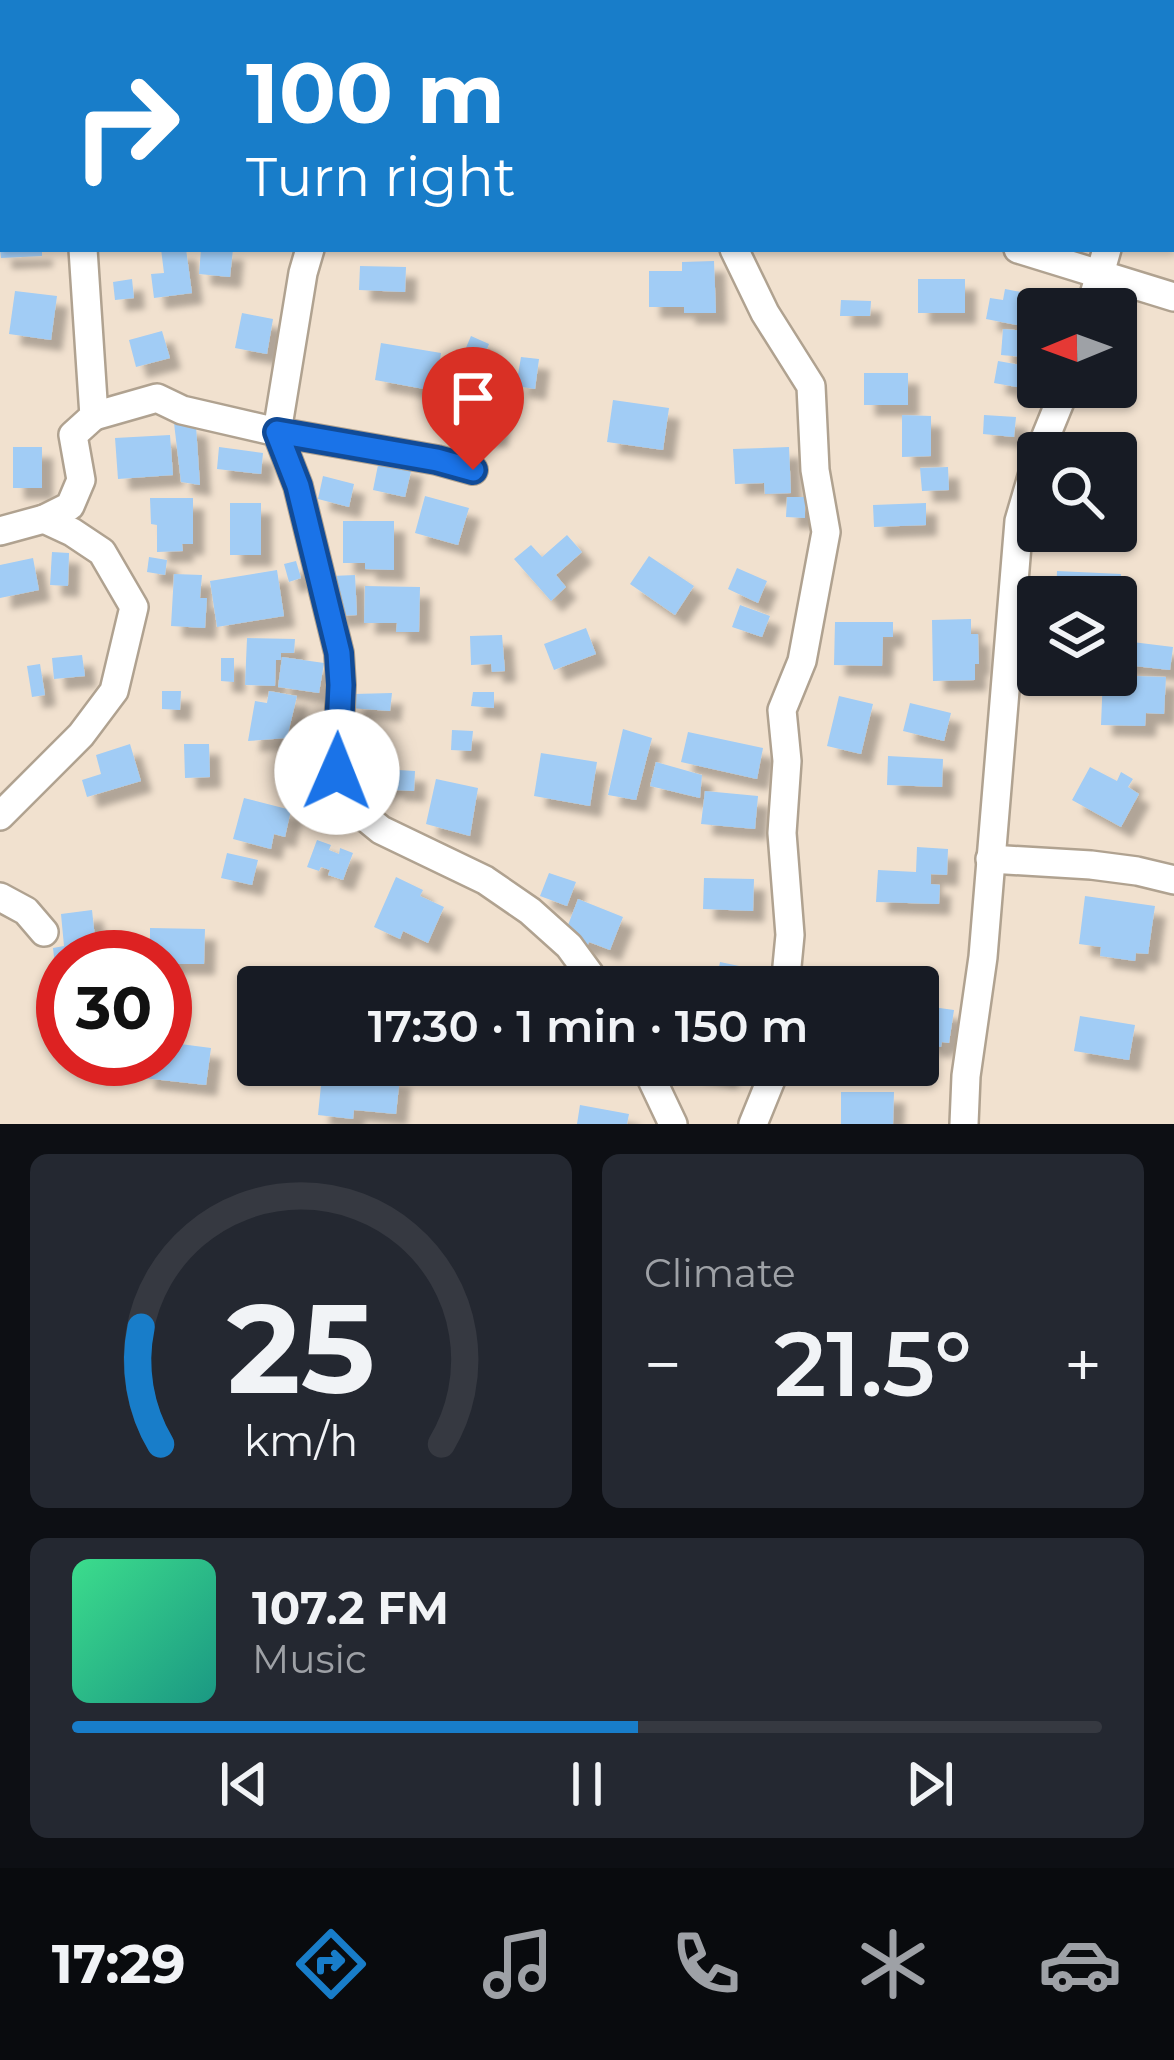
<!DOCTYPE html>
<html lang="en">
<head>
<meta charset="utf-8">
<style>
  :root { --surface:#171b24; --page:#242831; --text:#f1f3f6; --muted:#9ea1a6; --line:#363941; --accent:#187dc9 }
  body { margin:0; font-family:Montserrat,sans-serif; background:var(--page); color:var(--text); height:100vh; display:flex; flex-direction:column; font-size:45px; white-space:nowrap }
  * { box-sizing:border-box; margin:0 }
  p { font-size:39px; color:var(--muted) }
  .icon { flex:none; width:66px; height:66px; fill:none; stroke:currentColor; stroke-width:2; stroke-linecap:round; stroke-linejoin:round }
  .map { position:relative; height:1124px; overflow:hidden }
  .sheet { display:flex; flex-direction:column; gap:30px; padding:30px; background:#0d0f14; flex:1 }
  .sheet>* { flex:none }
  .guide { position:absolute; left:0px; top:0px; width:1176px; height:252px; box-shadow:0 3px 9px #0004; background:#187dc9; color:#fff; overflow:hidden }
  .needle { width:78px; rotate:269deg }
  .tools { position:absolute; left:1017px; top:288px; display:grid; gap:24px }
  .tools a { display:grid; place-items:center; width:120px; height:120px; border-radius:12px; background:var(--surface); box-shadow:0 3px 9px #0004; font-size:60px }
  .speed { position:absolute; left:36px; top:930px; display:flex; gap:24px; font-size:60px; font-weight:700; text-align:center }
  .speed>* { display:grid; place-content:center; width:156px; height:156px; border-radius:50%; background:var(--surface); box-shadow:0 3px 9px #0004; line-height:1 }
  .speed .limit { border:18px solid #d22; background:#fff; color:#111 }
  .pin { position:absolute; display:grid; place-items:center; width:102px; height:102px; color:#fff; margin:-123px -51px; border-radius:50% 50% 50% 0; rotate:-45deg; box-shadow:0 0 12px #0007 }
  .pin .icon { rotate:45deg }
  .me { position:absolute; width:132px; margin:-66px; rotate:1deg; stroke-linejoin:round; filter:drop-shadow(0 0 9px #0008) }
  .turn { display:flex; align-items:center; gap:42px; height:252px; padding:0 48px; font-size:54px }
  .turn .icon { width:156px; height:156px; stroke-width:2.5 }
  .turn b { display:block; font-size:84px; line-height:102px }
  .big { font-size:90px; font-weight:600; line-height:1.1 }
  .sheet .tile { flex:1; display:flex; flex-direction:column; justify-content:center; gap:18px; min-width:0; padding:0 42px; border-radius:18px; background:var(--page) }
  .sheet .dial { align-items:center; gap:0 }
  .dial svg { height:312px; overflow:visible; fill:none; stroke:var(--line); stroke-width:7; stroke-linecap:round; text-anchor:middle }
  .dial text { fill:var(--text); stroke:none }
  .song { display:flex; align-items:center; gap:36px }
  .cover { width:144px; height:144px; border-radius:18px; background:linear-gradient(135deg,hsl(150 70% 55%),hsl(170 70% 35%)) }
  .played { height:12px; border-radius:6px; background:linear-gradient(90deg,var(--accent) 55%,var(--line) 55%) }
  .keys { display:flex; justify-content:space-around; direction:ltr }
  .heat { display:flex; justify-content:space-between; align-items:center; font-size:66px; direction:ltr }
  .sheet .tiles { flex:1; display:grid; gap:30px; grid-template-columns:1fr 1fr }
  .tile:last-child { grid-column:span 2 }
  .trip { position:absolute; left:237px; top:966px; width:702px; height:120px; border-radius:12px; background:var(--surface); box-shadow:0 3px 9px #0004; font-weight:600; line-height:120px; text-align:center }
  .tab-bar { display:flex; height:192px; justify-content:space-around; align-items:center; background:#090b0e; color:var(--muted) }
  .tab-bar .icon { width:84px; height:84px }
  .tab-bar .current { color:var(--accent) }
  .tab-bar b { font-size:54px; color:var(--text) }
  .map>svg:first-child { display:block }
</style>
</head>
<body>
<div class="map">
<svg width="1174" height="1124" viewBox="0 0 1174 1124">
  <defs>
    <filter id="shadow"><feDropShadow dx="11" dy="11" stdDeviation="3" flood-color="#0004"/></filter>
  </defs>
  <rect width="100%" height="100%" fill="#f1e1cf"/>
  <g fill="#a1ccf5" filter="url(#shadow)">
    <path d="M0 249H42V256L1 258Z"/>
    <path d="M161 249H186L192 293 154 298 151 274 164 273Z"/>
    <path d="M201 249H233L230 277 199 274Z"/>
    <path d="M714 261 716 313H684V307H649V271H682V262Z"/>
    <path d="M360 266 406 267 405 292 359 290Z"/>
    <path d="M132 279 134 298 115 300 113 282Z"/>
    <rect x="918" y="279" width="47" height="34"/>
    <path d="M1005 289 1043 296 1041 309H1038L1037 329 986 319 990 298 1003 300Z"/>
    <path d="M15 291 57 296 51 340 9 334Z"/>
    <path d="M841 300 871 301 870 316H840Z"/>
    <path d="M242 313 273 319 267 354 235 348Z"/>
    <path d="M1003 329 1038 332V358L1001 355Z"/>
    <path d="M162 331 170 358 136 367 129 340Z"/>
    <path d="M471 336 489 344 475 379 456 371Z"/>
    <path d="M381 343 441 353 435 391 375 380Z"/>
    <path d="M521 357 539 359 535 389 516 386Z"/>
    <path d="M998 361 1038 368V387H1045L1044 392 994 383Z"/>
    <rect x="864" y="373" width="44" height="32"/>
    <path d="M613 400 669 408 663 450 607 442Z"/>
    <path d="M482 415 498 416 497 436H481Z"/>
    <path d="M902 415 931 416V456L902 457Z"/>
    <path d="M984 415 1016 417 1014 437 983 434Z"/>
    <path d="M174 423 196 426 200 485 181 482Z"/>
    <path d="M170 435 173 475 118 479 115 438Z"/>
    <rect x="13" y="447" width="29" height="41"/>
    <path d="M219 447 263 453 261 474 217 469Z"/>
    <path d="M789 447 791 493 765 494 764 483 735 484 733 449Z"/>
    <path d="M379 460 412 467 405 497 373 490Z"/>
    <path d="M948 467 949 490 922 491 920 468Z"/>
    <path d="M323 476 354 484 349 507 318 499Z"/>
    <path d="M425 496 469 508 458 545 415 533Z"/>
    <path d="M787 497H805V518L786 517Z"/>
    <path d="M150 498H193V544H182L183 551 157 552V525L151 524Z"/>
    <rect x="230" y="503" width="31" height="52"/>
    <path d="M926 503V525L874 527 873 505Z"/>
    <path d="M343 521H394V570L365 569V563H343Z"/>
    <path d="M567 535 582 552 556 575 566 587 551 601 514 559 531 545 542 557Z"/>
    <path d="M52 552 69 553 68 586 50 585Z"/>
    <path d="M649 556 694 586 675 615 630 584Z"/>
    <path d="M149 557 167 560 165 575 147 572Z"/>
    <path d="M33 558 39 590 0 598V565Z"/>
    <path d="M296 561 301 578 289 582 284 564Z"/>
    <path d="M737 568 767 581 758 603 728 589Z"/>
    <path d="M277 570 284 616 217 627 210 581Z"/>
    <path d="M1057 571 1121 574 1120 609H1116V597H1056Z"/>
    <path d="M174 574 202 575 200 598H207L205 628 171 626Z"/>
    <path d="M355 575 357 615 334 616 332 576Z"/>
    <path d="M365 586 420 587 419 632H396L397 623H364Z"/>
    <path d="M740 605 770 616 762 637 732 627Z"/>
    <path d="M971 619V634H978L979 664H975V680L933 681 932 620Z"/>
    <path d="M835 622H893V637H883L882 666 834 665Z"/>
    <path d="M586 628 596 654 554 670 544 644Z"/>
    <path d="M502 635 505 671 492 672 491 664 471 665 470 636Z"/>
    <path d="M247 638 295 639 294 653H281V660H276L275 686 245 685Z"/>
    <path d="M1116 640 1173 647 1170 670 1116 664Z"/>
    <path d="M82 655 85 676 54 679 52 658Z"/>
    <path d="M282 657 324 663 319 693 278 687Z"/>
    <path d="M221 658H234V682L221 681Z"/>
    <path d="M40 664 45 695 32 697 27 666Z"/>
    <path d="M1103 675 1166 677 1164 714 1146 713 1145 726 1101 725Z"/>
    <path d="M162 691H181L180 710 162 709Z"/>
    <path d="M269 691 297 696 287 738 248 741 255 701 267 703Z"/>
    <path d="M473 692H494V708L471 706Z"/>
    <path d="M392 693 390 711 350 708 354 694Z"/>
    <path d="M839 696 873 704 861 754 827 746Z"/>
    <path d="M910 703 951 713 944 741 903 731Z"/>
    <path d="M623 729 652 738 636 800 608 795Z"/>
    <path d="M452 730 473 731 471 751 451 750Z"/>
    <path d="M688 732 763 748 757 779 681 762Z"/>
    <path d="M130 744 141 781 87 797 82 780 101 774 96 755Z"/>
    <path d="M184 744H209L210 777 185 778Z"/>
    <path d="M541 753 597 762 590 806 534 796Z"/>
    <path d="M888 756 943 759 942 787 887 785Z"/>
    <path d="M656 762 702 775 700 798 650 786Z"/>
    <path d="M1090 767 1117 781 1121 772 1133 779 1128 787 1139 794 1121 827 1072 800Z"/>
    <path d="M364 768 415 771 414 791 393 790V786H383V791L363 790Z"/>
    <path d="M436 779 478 788 470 836 426 824Z"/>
    <path d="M705 791 758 796 755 829 701 824Z"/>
    <path d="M244 798 291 810 285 837 274 834 271 849 233 839Z"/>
    <path d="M317 840 331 845 329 850 339 854 340 848 353 853 343 880 328 875 330 870 321 867 319 871 307 867Z"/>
    <path d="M917 847 948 849 947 875 931 874V884L940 885 939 904 876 902 878 870 916 872Z"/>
    <path d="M227 853 258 860 252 885 221 878Z"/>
    <path d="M549 873 576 882 567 906 540 896Z"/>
    <path d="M396 877 423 890 420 896 444 907 428 943 403 931 400 939 374 927Z"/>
    <path d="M704 878 754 879 753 911 703 909Z"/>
    <path d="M1085 896 1155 906 1148 954 1136 953 1135 961 1100 956 1101 947 1079 944Z"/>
    <path d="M578 899 623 917 610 950 589 942 587 947 563 938Z"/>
    <path d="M92 910 97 957H63V1010L60 1011 53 948 64 946 61 914Z"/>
    <path d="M150 928 205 929 204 964H165V957H150Z"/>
    <path d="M720 962 744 967 740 987H715Z"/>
    <path d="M918 1005 954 1010 949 1043 942 1042 941 1047 927 1045 928 1040 918 1038Z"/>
    <path d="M1080 1016 1135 1025 1129 1060 1074 1051Z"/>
    <path d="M165 1042 211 1048 206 1085 143 1078 145 1059H165Z"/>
    <path d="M323 1065H355L354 1072 400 1077 396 1114 354 1110 353 1119 318 1115Z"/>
    <path d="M695 1065H729L726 1078 693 1071Z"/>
    <path d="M841 1092H894L893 1124H841Z"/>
    <path d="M580 1105 629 1114 627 1124H577Z"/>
  </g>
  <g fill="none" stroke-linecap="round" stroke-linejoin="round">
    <defs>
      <g id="minor">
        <path d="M82 3V0"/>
        <path d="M370 3V0"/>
        <path d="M929 3 930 0"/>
        <path d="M1138 3V0"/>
        <path d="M310 249 303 273 277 432 298 486 339 653 341 685 337 772 348 803 381 830 485 880 530 911 569 946 599 987"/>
        <path d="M734 249 765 313 811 386 815 470 826 532 802 661 782 710 787 761 782 833 790 935 785 987"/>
        <path d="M1018 249 1174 297"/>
        <path d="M1090 309 1107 249"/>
        <path d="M94 416 157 398 182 410 277 432 437 460 473 470"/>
        <path d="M1039 453 1066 387"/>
        <path d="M0 531 44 519 70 506 81 480 73 435 94 416 83 249"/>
        <path d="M0 816 81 735 114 691 134 607 102 552 72 532 44 519"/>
        <path d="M990 859 1091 865 1137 871 1174 880"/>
        <path d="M0 897 26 911 44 932"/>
        <path d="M645 1065 673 1124"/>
        <path d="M753 1124 777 1065"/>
        <path d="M964 1124 966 1076 983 957 1019 521 1038 456"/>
      </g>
    </defs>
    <use href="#minor" stroke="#b0a290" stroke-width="32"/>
    <use href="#minor" stroke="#fff" stroke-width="27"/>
  </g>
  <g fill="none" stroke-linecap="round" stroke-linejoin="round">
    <defs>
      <path id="route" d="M337 772 341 685 339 653 298 486 277 432 437 460 473 470"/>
    </defs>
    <use href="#route" stroke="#114b97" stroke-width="30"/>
    <use href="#route" stroke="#1a73e8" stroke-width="21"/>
  </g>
</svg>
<div class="tools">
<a><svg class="needle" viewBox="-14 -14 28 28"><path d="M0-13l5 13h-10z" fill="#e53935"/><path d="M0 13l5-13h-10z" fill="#9ea1a6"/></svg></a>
<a><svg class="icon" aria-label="search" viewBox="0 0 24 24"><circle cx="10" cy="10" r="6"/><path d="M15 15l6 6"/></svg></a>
<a><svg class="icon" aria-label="layers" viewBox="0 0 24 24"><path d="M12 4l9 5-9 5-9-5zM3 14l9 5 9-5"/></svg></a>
</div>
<div class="speed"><div class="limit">30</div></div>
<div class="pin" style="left:473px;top:470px;background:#d93025"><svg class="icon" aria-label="arrive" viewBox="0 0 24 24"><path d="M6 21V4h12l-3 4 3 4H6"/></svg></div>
<svg class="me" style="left:337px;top:772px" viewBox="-20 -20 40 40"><circle r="19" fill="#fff"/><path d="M0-13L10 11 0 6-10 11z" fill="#1a73e8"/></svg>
<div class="trip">17:30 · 1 min · 150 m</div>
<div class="guide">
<div class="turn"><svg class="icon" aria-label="right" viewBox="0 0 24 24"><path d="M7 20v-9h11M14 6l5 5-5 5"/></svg><div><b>100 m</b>Turn right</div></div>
</div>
</div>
<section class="sheet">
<div class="tiles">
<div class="tile dial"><svg viewBox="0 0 100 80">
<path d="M14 69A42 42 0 1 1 86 69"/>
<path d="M14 69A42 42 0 0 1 9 39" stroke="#187dc9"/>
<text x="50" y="56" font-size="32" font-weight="700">25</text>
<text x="50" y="72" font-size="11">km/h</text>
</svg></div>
<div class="tile"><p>Climate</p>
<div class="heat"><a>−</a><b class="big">21.5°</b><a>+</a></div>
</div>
<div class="tile">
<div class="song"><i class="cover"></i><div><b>107.2 FM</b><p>Music</p></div></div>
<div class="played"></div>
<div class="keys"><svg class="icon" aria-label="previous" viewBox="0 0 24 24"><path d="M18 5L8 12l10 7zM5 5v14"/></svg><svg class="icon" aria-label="pause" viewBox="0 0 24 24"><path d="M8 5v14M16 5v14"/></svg><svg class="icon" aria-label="next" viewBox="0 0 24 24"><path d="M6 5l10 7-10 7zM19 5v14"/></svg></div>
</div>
</div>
</section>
<nav class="tab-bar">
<b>17:29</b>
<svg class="icon current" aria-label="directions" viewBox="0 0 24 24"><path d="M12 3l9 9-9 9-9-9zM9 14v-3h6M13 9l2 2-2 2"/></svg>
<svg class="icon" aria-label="music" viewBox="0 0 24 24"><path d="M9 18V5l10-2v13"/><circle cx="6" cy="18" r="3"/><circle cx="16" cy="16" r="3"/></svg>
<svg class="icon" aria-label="phone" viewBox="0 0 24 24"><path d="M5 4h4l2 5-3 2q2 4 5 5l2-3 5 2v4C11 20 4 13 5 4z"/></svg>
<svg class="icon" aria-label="climate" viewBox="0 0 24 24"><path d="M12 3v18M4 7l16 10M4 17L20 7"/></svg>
<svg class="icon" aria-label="car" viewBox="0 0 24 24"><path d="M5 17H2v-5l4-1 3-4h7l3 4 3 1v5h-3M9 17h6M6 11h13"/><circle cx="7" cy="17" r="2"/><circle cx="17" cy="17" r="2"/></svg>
</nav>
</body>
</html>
